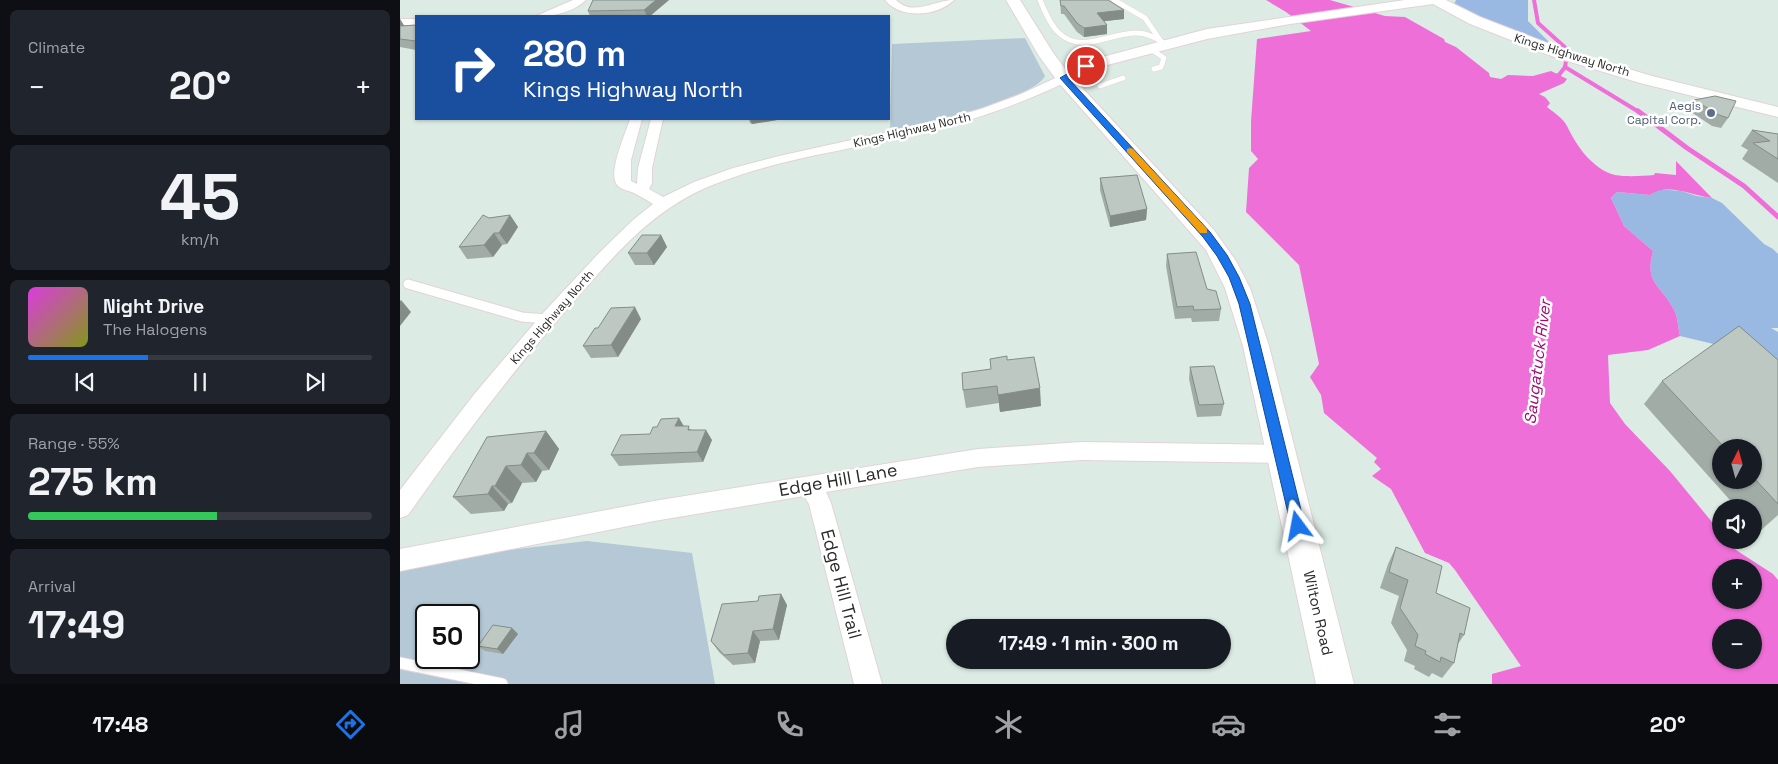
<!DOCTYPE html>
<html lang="en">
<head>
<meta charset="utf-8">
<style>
  :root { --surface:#171b24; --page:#20242c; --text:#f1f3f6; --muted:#9ea1a6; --line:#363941; --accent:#1a73e8 }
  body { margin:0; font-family:"Space Grotesk",sans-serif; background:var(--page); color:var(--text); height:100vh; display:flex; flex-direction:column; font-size:19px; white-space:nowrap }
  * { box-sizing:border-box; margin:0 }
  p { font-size:16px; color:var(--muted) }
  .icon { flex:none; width:28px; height:28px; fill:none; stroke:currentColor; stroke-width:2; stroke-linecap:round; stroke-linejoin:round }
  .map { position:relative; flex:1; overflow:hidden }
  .side { display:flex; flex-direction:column; gap:10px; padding:10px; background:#0d0f14; width:400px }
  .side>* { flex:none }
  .top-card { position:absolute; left:15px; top:15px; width:475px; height:105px; border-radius:0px; box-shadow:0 1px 4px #0004; background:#1a4fa0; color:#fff; overflow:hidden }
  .needle { width:32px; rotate:6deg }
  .buttons { position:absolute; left:1312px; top:439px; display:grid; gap:10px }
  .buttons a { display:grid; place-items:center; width:50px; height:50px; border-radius:50%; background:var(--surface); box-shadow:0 1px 4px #0004; font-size:25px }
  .speed { position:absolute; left:15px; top:604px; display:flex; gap:10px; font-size:25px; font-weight:700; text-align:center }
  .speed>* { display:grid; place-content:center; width:65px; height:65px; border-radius:50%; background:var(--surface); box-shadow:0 1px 4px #0004; line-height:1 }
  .speed .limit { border:2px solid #111; border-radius:8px; background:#fff; color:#111 }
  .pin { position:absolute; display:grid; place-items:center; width:42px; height:42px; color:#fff; margin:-21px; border:2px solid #fff; border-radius:50%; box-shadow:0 1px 5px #0007 }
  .me { position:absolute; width:55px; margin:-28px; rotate:347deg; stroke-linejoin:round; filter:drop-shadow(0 0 4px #0008) }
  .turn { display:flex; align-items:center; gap:18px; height:105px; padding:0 25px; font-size:22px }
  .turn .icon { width:65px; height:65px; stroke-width:2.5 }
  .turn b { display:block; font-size:35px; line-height:42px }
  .big { font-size:38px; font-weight:800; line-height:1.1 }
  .side .widget { flex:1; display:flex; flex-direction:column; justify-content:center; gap:8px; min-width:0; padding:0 18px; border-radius:8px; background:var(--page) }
  .side .dial { align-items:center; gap:0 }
  .dial b { font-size:65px; line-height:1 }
  .song { display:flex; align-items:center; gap:15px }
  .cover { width:60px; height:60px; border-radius:8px; background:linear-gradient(135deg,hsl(300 70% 55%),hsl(70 70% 35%)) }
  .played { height:5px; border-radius:2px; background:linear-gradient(90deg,var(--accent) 35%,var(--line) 35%) }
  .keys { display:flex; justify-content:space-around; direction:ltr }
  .heat { display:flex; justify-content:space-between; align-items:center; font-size:28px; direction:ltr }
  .charge { height:8px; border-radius:4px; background:linear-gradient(90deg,#34c759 55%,var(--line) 0) }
  .trip { position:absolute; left:546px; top:619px; width:285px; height:50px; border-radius:25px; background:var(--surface); box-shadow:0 1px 4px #0004; font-weight:800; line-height:50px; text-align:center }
  .tabs { display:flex; height:80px; justify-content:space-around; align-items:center; background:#090b0e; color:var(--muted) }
  .tabs .icon { width:35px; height:35px }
  .tabs .on { color:var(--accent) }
  .tabs b { font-size:22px; color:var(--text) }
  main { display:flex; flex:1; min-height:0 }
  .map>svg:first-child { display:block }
</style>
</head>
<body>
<main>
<section class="side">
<div class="widget"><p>Climate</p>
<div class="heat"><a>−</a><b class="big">20°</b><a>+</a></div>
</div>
<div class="widget dial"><b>45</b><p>km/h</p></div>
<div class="widget">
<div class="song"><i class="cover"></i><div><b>Night Drive</b><p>The Halogens</p></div></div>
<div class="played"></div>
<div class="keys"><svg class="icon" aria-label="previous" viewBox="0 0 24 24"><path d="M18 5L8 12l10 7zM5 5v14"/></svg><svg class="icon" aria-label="pause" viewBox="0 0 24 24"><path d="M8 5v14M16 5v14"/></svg><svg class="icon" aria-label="next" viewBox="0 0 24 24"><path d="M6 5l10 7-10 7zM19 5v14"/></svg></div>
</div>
<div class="widget"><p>Range · 55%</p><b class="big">275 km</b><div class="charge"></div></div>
<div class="widget"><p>Arrival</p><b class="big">17:49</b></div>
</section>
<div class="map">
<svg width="1378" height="684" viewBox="0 0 1378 684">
  <rect width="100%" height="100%" fill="#dcece4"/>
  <g fill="#99b9e3">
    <path d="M1056 0H1128V21L1155 48 1073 15 1054 4Z"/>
    <path d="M1257 189 1281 191 1297 196 1312 198 1322 203 1364 244 1373 249 1378 254V328H1371L1378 332V387L1326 347 1280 336C1278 328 1278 317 1274 310 1261 284 1244 284 1253 251L1224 226 1211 198 1217 192 1250 195Z"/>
  </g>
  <g fill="#b4c8d6" fill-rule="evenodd">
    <path d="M625 38 645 76C634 99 517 126 490 133L492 44Z"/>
    <path d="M187 541 292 553 315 684H0V571L36 558ZM26 615H69V658H26Z"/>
  </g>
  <path fill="#ef6fd8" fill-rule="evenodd" d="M866 0H930L985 16 1005 17 1044 39 1045 42 1056 47 1089 73 1090 77 1101 79 1108 75 1133 76 1151 71 1167 79 1164 83 1139 94 1145 97 1150 103 1147 107C1153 112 1164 119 1167 126 1176 145 1192 169 1215 175 1227 177 1242 176 1254 175L1255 173 1276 175V161L1312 198C1293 196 1267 182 1250 195L1217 192 1211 198 1224 226 1253 251C1244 284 1261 284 1274 310 1278 317 1278 328 1280 336L1248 350 1208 355 1210 403 1225 424 1270 471 1321 533V540H1327L1336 550 1373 574 1378 580V684H1092V674L1121 666 1055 570 1049 563 1025 553 991 489 972 476 981 469 974 462 977 458 924 413 921 395 910 377 919 364 899 265 846 212 849 168 858 159 851 151V121L857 39 911 31 886 12ZM1321 568H1354V600H1321ZM1321 628H1354V660H1321Z"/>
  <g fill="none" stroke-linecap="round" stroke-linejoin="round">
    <g stroke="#ef6fd8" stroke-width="4">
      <path d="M1134 0 1138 23 1168 50 1165 67 1239 112"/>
      <path d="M1151 77 1159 75 1165 67"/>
    </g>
    <path stroke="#ef6fd8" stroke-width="5" d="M1238 111 1287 148 1344 186 1378 217"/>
    <defs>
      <g id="lane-far2">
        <path d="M640 0C645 11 650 25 659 33 682 55 711 32 737 33 747 33 757 38 765 44"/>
        <path d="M714 0 745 18 760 40"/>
        <path d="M749 48 764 58 761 67 754 69"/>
        <path d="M700 86 723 78"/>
      </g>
      <path id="lane-far1" d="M8 284 122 317 147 319"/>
      <path id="lane" d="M0 663 102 684"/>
      <g id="street">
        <path d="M173 0H186C174 12 152 17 136 16Z"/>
        <path d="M485 0H496C513 17 534 0 554 0 537 17 500 19 485 0Z"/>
        <rect x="0" y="19" width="16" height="6"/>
        <path d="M664 74 668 75 670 78 668 81C615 107 562 124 504 137 441 151 376 160 315 184 252 208 211 259 168 308 110 374 58 444 8 515L0 518V490L76 392 144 312 199 253 233 220 253 204C248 201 242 197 236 194 231 191 222 190 218 186 206 175 226 133 230 119H242L231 160V181L237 184 238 168 251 119H263L252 168V183L249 189 263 197 294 182 333 168 379 156 542 120 581 109 621 94Z"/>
        <path d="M681 442 881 445 889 448 892 454 889 460 881 463 681 460 578 467 426 492 431 503 482 684H454L409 504 404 496 254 521 0 571V549L254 501 578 449Z"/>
      </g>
      <path id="secondary" d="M606 0H620L654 54 666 70 680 63 807 29 1005 0H1046L1080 17 1165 50 1252 76 1378 107V117L1240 83 1154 57 1070 24 1033 4 890 24 807 39 692 69 674 79 814 230 836 261 850 288 869 346 954 684H916L843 346 825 288 806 250 658 82 639 56Z"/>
    </defs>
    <use href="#lane-far2" stroke="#e3d2d7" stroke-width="6"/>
    <use href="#lane-far1" stroke="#e3d2d7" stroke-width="11"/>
    <use href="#lane" stroke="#e3d2d7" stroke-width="13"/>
    <use href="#street" stroke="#e3d2d7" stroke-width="2"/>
    <use href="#secondary" stroke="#e3d2d7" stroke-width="2"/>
    <use href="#lane-far2" stroke="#fff" stroke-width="5"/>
    <use href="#lane-far1" stroke="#fff" stroke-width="9"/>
    <use href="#lane" stroke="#fff" stroke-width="11"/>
    <use href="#street" fill="#fff" fill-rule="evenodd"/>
    <use href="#secondary" fill="#fff" fill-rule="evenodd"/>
  </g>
  <g fill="#a2aca6" fill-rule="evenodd">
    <path d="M193 0H269L250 16H190L188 11Z"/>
    <path d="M660 0H708L724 19 704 21 707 25V34L684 37 677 32 664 14H661Z"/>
    <path d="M0 19 4 26 16 25V50L0 47Z"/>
    <path d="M1294 100 1328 118 1321 128 1312 126 1288 110Z"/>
    <path d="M349 119H383L352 124 350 123Z"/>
    <path d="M1352 130 1378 134V183L1342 159 1348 150 1341 146Z"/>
    <path d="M700 178 747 209 746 220 710 227 700 190Z"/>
    <path d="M110 215 118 227 107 244 102 245 93 257 67 259 59 247 89 218Z"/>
    <path d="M261 235 267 247 254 265H235L228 253Z"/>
    <path d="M767 254 807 289 821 309 819 321 792 322 791 318 775 319 766 266Z"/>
    <path d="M241 319 218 357 191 358 183 346 198 328Z"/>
    <path d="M607 360 641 406 600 412 599 403 566 408 563 390 591 369Z"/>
    <path d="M1378 360V515L1359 532 1354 526V508H1337L1244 404 1262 381ZM1321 448H1354V480H1321Z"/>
    <path d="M790 367 824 404 821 416 797 417 789 379Z"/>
    <path d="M279 418 284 426 312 440 303 462 219 466 211 455 250 434 257 427Z"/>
    <path d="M146 431 159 449 149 470 142 471 136 482 122 483 112 503 108 504 104 511 71 514 53 497Z"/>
    <path d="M996 547 1036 593 1064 635 1058 644 1054 663 1042 678 1032 673 1029 677 1014 669 1015 666 1004 661 1007 650 991 623 999 596 980 588 988 564Z"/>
    <path d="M381 594 387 605 379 640 360 641 355 663 333 665 319 652 311 641 358 601Z"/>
    <path d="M112 628 118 634 103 654 85 651 78 646Z"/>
  </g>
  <g fill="#848c87">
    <path d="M256 0H269L250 16H247L244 10Z"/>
    <path d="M724 10V19L697 22V13Z"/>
    <path d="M0 19 5 27 0 30Z"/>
    <path d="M707 25V34L684 37V28Z"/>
    <path d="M350 119H383L352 124Z"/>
    <path d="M747 209 746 220 710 227V216Z"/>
    <path d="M110 215 118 227 107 244 99 233Z"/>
    <path d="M94 233 102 245 93 257 84 245Z"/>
    <path d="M261 235 267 247 254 265 247 253Z"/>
    <path d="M1 300 11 312 0 326V301Z"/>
    <path d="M235 307 241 319 218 357 211 345Z"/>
    <path d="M640 388 641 406 600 412 598 395Z"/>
    <path d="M279 418 285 429 275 426Z"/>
    <path d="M306 430 312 440 303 462 297 452Z"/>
    <path d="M146 431 159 449 149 470 134 453Z"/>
    <path d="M127 453 142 471 136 482 121 465Z"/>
    <path d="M106 466 122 483 112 503 95 486Z"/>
    <path d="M92 486 108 504 104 511 88 494Z"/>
    <path d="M381 594 387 605 379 640 373 629Z"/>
    <path d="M112 628 118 634 103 654 97 649Z"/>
    <path d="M353 631 360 641 355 663 348 653Z"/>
  </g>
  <g fill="#bcc8c1" stroke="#848c87">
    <path d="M193 0H256L244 10 188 11Z"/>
    <path d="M660 0H708L724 10 697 13 707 25 684 28 677 23 664 6H661Z"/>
    <path d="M16 25V41L0 39V26Z"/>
    <path d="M1315 96 1336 101 1328 118 1319 115 1294 100Z"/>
    <path d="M1352 130 1378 134V159L1353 143 1370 141Z"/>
    <path d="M737 175 747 209 710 216 700 178Z"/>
    <path d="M83 215 89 218 110 215 99 233H94L84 245 59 247Z"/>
    <path d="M242 235H261L247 253H228Z"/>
    <path d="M796 252 807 289 816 291 821 309 794 310 793 306 777 307 767 254Z"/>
    <path d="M235 307 211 345 183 346 195 328H198L211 308Z"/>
    <path d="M1339 326 1378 360V504L1354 478V448H1325L1262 381Z"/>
    <path d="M607 356V360L634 357 640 388 598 395 597 386 563 390 562 373 591 369 590 359Z"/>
    <path d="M814 366 824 404 799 405 790 367Z"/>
    <path d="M279 418 275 426H289L288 430H306L297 452 211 455 221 435 250 434 253 427H257L261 419Z"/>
    <path d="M146 431 134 453H127L121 465 106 466 95 486H92L88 494 53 497 87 437Z"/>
    <path d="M996 547 1042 566 1036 593 1070 608 1064 635 1060 633 1054 663 1041 657 1040 662 1025 654 1026 651 1015 646 1018 635 1000 608 1008 580 989 572Z"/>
    <path d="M381 594 373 629 353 631 348 653 324 655 311 641 322 604 358 601 359 596Z"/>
    <path d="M93 625 112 628 97 649 78 646Z"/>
  </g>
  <path fill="#1a73e8" stroke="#114b97" d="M684 64 690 66 668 78 810 232 827 255 839 277 850 304 905 526 903 531 898 533 893 531 891 526 839 304 829 277 817 256 803 237 660 78Z"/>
  <path fill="#f59e0b" d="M730 148 733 149 807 229V233H800L727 152V149Z"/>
  <circle fill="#5c6f8a" stroke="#fff" stroke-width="2" cx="1311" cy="113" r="5"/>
  <g text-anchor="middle" stroke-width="5" stroke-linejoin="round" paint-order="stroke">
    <g font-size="12" fill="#2a2a2a" stroke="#fff">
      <text transform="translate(1172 55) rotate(17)" y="4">Kings Highway North</text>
      <text transform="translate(512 130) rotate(-13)" y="4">Kings Highway North</text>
      <text transform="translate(152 317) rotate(-49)" y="4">Kings Highway North</text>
    </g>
    <g font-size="12" fill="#4e5e75" stroke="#fff" text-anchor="end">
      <text x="1301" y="110">Aegis<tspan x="1301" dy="14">Capital Corp.</tspan></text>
    </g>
    <g font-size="15" fill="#2a2a2a" stroke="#fff">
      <text transform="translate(918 613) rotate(77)" y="5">Wilton Road</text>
    </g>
    <g font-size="16" font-style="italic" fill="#9c0d77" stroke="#fff">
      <text transform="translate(1137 362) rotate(-83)" y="6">Saugatuck River</text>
    </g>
    <g font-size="18" fill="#2a2a2a" stroke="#fff">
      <text transform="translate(438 480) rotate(-10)" y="6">Edge Hill Lane</text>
      <text transform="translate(441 584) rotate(75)" y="6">Edge Hill Trail</text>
    </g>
  </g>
</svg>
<div class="buttons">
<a><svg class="needle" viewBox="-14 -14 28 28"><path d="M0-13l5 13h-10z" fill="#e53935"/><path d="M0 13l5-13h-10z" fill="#9ea1a6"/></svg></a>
<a><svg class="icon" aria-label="sound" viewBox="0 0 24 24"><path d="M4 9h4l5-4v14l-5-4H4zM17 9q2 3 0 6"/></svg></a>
<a>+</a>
<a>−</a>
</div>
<div class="speed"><div class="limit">50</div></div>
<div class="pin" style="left:686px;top:66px;background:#d93025"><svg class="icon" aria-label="arrive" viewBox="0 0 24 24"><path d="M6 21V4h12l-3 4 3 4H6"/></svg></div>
<svg class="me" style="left:898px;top:526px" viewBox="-20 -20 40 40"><path d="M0-17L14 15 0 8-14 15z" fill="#1a73e8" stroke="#fff" stroke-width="4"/></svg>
<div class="trip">17:49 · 1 min · 300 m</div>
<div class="top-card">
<div class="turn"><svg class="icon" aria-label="right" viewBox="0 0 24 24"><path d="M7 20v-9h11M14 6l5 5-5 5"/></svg><div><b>280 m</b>Kings Highway North</div></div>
</div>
</div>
</main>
<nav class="tabs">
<b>17:48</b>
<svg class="icon on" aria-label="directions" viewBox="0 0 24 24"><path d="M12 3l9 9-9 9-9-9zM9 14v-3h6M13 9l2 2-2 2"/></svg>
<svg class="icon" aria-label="music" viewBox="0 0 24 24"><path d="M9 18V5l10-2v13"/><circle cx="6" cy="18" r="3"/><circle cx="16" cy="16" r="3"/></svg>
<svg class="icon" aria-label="phone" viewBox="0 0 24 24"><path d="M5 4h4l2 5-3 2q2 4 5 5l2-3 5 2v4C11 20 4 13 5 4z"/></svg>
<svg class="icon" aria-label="climate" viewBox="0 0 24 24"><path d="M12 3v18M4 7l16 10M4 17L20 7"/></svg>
<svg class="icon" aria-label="car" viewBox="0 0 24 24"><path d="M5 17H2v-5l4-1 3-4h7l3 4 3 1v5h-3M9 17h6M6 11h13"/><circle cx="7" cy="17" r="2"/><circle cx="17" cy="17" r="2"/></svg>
<svg class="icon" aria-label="filters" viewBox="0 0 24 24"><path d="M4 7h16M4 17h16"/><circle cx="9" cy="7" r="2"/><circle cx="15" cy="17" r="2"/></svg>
<b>20°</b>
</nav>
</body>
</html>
